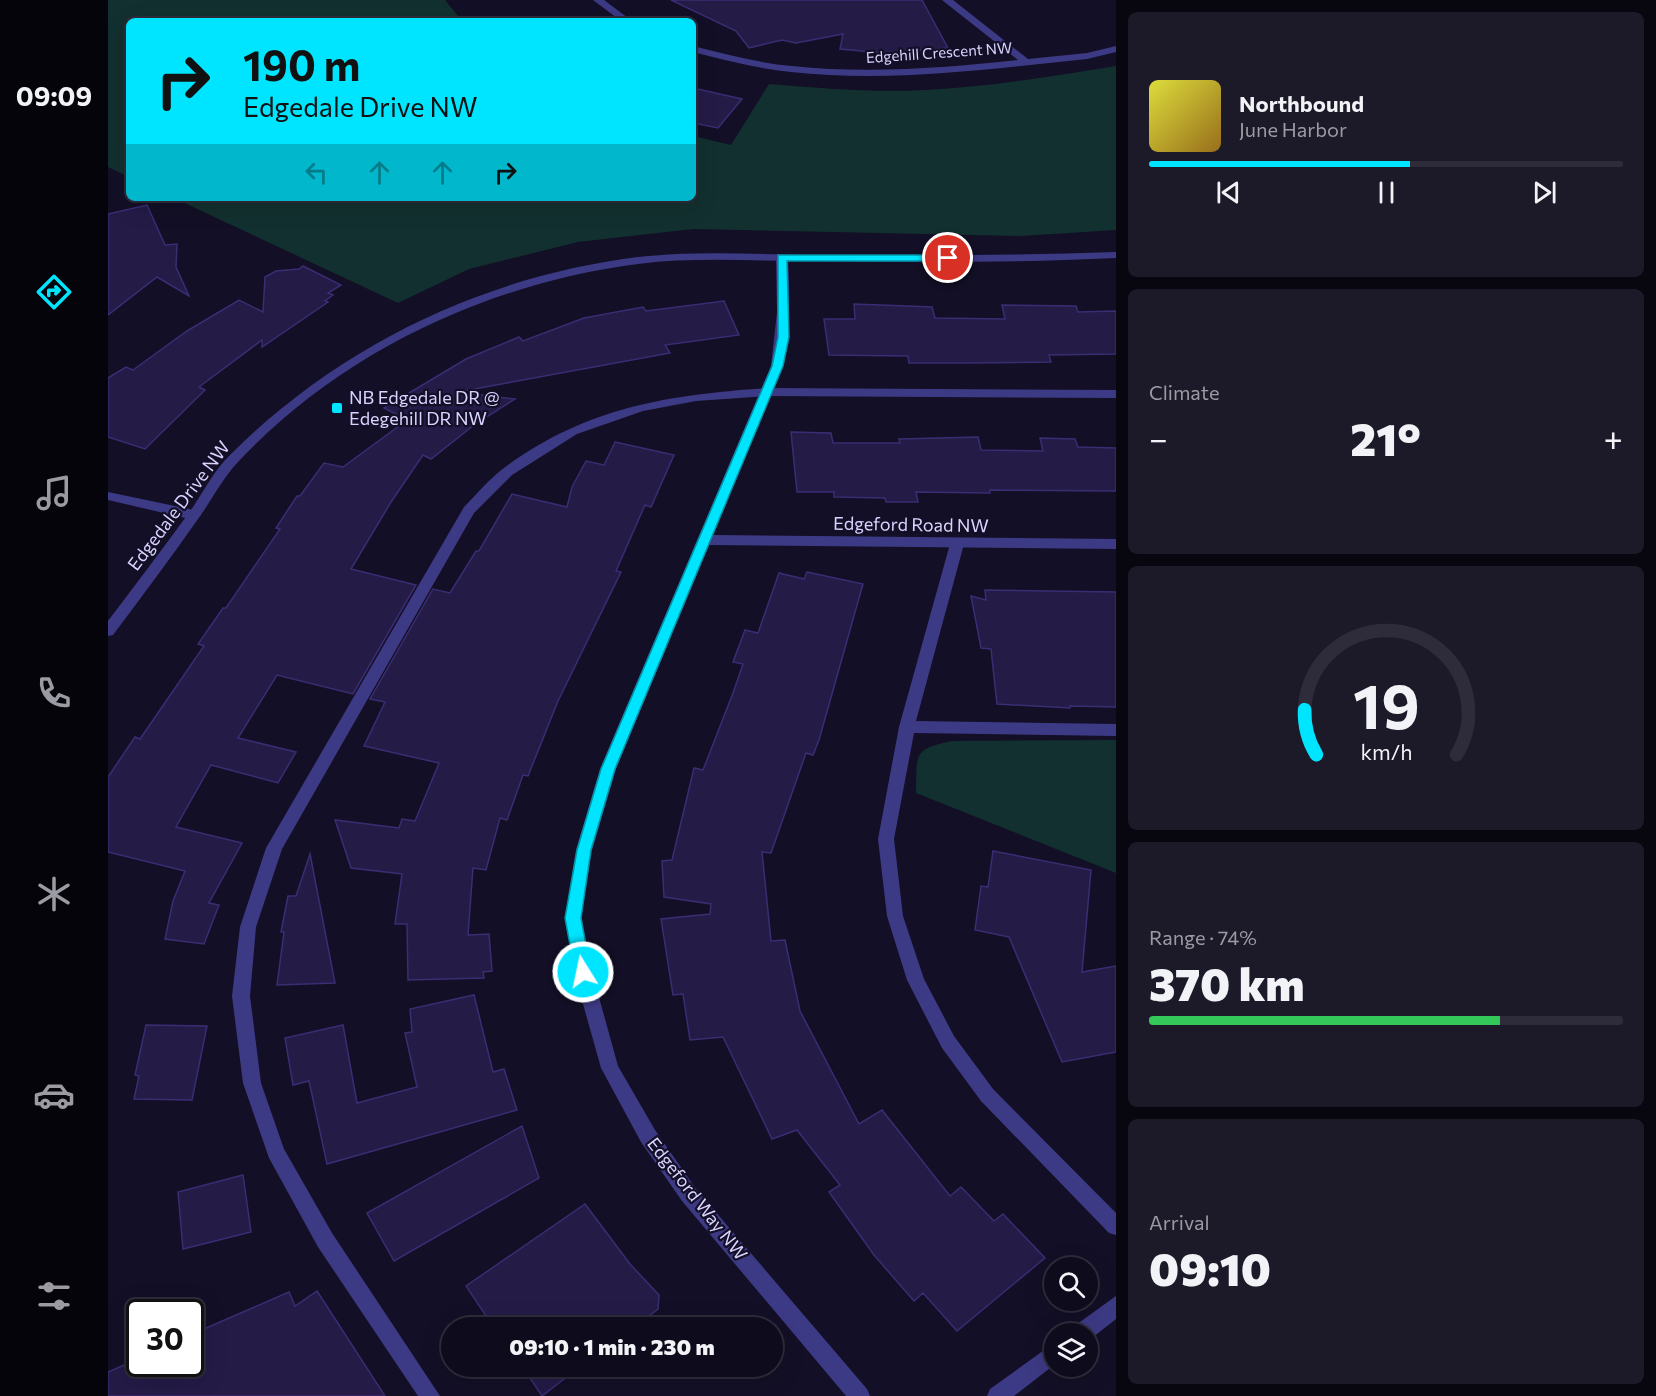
<!DOCTYPE html>
<html lang="en">
<head>
<meta charset="utf-8">
<style>
  :root { --surface:#0e0b1c; --page:#1c1929; --text:#f1f3f6; --muted:#9b9ba3; --line:#2e2b3b; --accent:#00e5ff }
  body { margin:0; font-family:Commissioner,sans-serif; background:var(--page); color:var(--text); height:100vh; display:flex; flex-direction:column; font-size:22px; white-space:nowrap }
  * { box-sizing:border-box; margin:0 }
  p { font-size:20px; color:var(--muted) }
  .icon { flex:none; width:33px; height:33px; fill:none; stroke:currentColor; stroke-width:2; stroke-linecap:round; stroke-linejoin:round }
  .map { position:relative; flex:1; overflow:hidden }
  .drawer { display:flex; flex-direction:column; gap:12px; padding:12px; background:#08060f; width:540px }
  .drawer>* { flex:none }
  .hud { position:absolute; left:18px; top:18px; width:570px; height:183px; border-radius:9px; box-shadow:0 6px 24px #0002,0 0 0 2px var(--line); background:#00e5ff; color:#111; overflow:hidden }
  .buttons { position:absolute; left:936px; top:1257px; display:grid; gap:12px }
  .buttons a { display:grid; place-items:center; width:54px; height:54px; border-radius:50%; background:var(--surface); box-shadow:0 6px 24px #0002,0 0 0 2px var(--line); font-size:30px }
  .speed { position:absolute; left:18px; top:1299px; display:flex; gap:12px; font-size:30px; font-weight:700; text-align:center }
  .speed>* { display:grid; place-content:center; width:78px; height:78px; border-radius:50%; background:var(--surface); box-shadow:0 6px 24px #0002,0 0 0 2px var(--line); line-height:1 }
  .speed .limit { border:3px solid #111; border-radius:9px; background:#fff; color:#111 }
  .pin { position:absolute; display:grid; place-items:center; width:51px; height:51px; color:#fff; margin:-26px; border:3px solid #fff; border-radius:50%; box-shadow:0 2px 6px #0007 }
  .me { position:absolute; width:66px; margin:-33px; rotate:350deg; stroke-linejoin:round; filter:drop-shadow(0 0 4px #0008) }
  .turn { display:flex; align-items:center; gap:21px; height:126px; padding:0 18px; font-size:27px }
  .turn .icon { width:78px; height:78px; stroke-width:2.5 }
  .turn b { display:block; font-size:42px; line-height:51px }
  .lanes { display:flex; align-items:center; height:57px; padding:0 18px; background:#0003; justify-content:center; gap:30px; direction:ltr }
  .lanes .off { opacity:.35 }
  .big { font-size:45px; font-weight:800; line-height:1.1 }
  .drawer .card { flex:1; display:flex; flex-direction:column; justify-content:center; gap:9px; min-width:0; padding:0 21px; border-radius:9px; background:var(--page) }
  .drawer .dial { align-items:center; gap:0 }
  .dial svg { height:156px; overflow:visible; fill:none; stroke:var(--line); stroke-width:7; stroke-linecap:round; text-anchor:middle }
  .dial text { fill:var(--text); stroke:none }
  .song { display:flex; align-items:center; gap:18px }
  .cover { width:72px; height:72px; border-radius:9px; background:linear-gradient(135deg,hsl(60 70% 55%),hsl(40 70% 35%)) }
  .played { height:6px; border-radius:3px; background:linear-gradient(90deg,var(--accent) 55%,var(--line) 55%) }
  .keys { display:flex; justify-content:space-around; direction:ltr }
  .heat { display:flex; justify-content:space-between; align-items:center; font-size:33px; direction:ltr }
  .charge { height:9px; border-radius:4px; background:linear-gradient(90deg,#34c759 74%,var(--line) 0) }
  .trip { position:absolute; left:333px; top:1317px; width:342px; height:60px; border-radius:30px; background:var(--surface); box-shadow:0 6px 24px #0002,0 0 0 2px var(--line); font-weight:800; line-height:60px; text-align:center }
  main { display:flex; flex:1; min-height:0 }
  .menu { display:flex; flex-direction:column; width:108px; justify-content:space-around; align-items:center; background:#06040b; color:var(--muted) }
  .menu .icon { width:42px; height:42px }
  .menu .current { color:var(--accent) }
  .menu b { font-size:27px; color:var(--text) }
  .map>svg:first-child { display:block }
</style>
</head>
<body>
<main>
<nav class="menu">
<b>09:09</b>
<svg class="icon current" aria-label="directions" viewBox="0 0 24 24"><path d="M12 3l9 9-9 9-9-9zM9 14v-3h6M13 9l2 2-2 2"/></svg>
<svg class="icon" aria-label="music" viewBox="0 0 24 24"><path d="M9 18V5l10-2v13"/><circle cx="6" cy="18" r="3"/><circle cx="16" cy="16" r="3"/></svg>
<svg class="icon" aria-label="phone" viewBox="0 0 24 24"><path d="M5 4h4l2 5-3 2q2 4 5 5l2-3 5 2v4C11 20 4 13 5 4z"/></svg>
<svg class="icon" aria-label="climate" viewBox="0 0 24 24"><path d="M12 3v18M4 7l16 10M4 17L20 7"/></svg>
<svg class="icon" aria-label="car" viewBox="0 0 24 24"><path d="M5 17H2v-5l4-1 3-4h7l3 4 3 1v5h-3M9 17h6M6 11h13"/><circle cx="7" cy="17" r="2"/><circle cx="17" cy="17" r="2"/></svg>
<svg class="icon" aria-label="filters" viewBox="0 0 24 24"><path d="M4 7h16M4 17h16"/><circle cx="9" cy="7" r="2"/><circle cx="15" cy="17" r="2"/></svg>
</nav>
<div class="map">
<svg width="1008" height="1396" viewBox="0 0 1008 1396">
  <rect width="100%" height="100%" fill="#130f26"/>
  <g fill="#12302f">
    <path d="M0 0H337L354 21H21V177L0 167Z"/>
    <path d="M1008 66V230L913 236 585 229 470 242 361 269 290 303 66 198H585V136L623 145 661 84C713 88 765 93 817 90 881 87 945 76 1008 66Z"/>
    <path d="M1008 740V873L808 793C809 755 804 749 844 741Z"/>
  </g>
  <g fill="#241b47" stroke="#3b2d73" stroke-width="1.5">
    <path d="M563 0H814L840 48 776 53 732 49 735 34 688 43 674 40 641 48 628 31Z"/>
    <path d="M585 88 634 99 610 128 585 123Z"/>
    <path d="M39 205 57 245 69 244 68 267 81 296 49 277 0 315V214Z"/>
    <path d="M195 266 233 285 220 293 225 295 217 301 220 302 154 347V340L91 387 97 390 37 449 0 437V378L18 367 25 370 79 331 131 300 155 312 157 277 168 271 191 269Z"/>
    <path d="M616 301 631 335 557 345 562 353 350 392 407 399 366 425 323 459 315 455 283 502 243 569 308 585 245 694 169 675 130 738 188 752 170 783 103 765 68 827 134 843 101 903 111 905 96 944 57 939 65 901 77 871 0 852V777L27 737 32 739 96 646 90 644 115 608H118L172 529 168 528 189 496H192L216 463 235 467 299 420 276 408 358 359 411 337 415 341 476 318 535 307 538 311Z"/>
    <path d="M746 304 824 307 827 318 897 319 894 305 968 306 970 312 1008 311V354L941 355 943 362 860 363H801L800 356 721 355 716 319H747Z"/>
    <path d="M683 432 723 433 725 443H792L791 439 870 437 873 450 935 451 932 438 967 439 970 447 1008 448V491L882 490V493L808 492 810 502H778L777 498 726 497V492H689Z"/>
    <path d="M507 442 566 455 543 507 537 505 508 571 513 572 450 701 420 776 415 775 399 820 392 818 378 870 365 868 360 935 381 934 384 971 375 972 376 978 300 980 299 924H287L294 874 243 868 227 820 291 828 294 819 307 821 331 763 256 746 277 702 262 699 325 589 342 593 368 551H371L404 494 459 507 464 487 478 461 496 465Z"/>
    <path d="M699 572 755 584 711 740 705 755 698 753 663 853 654 852 663 941 677 940 692 1011 751 1124 774 1110 842 1196 853 1187 886 1221 895 1214 937 1258 849 1331 815 1293 806 1301 766 1255 721 1192 732 1185 689 1130 664 1139 615 1037 582 1040 575 994 565 995 553 919 602 914 603 904 556 897 554 861 564 860 586 768 595 770 625 693 635 664 625 662 637 630 650 633 671 573 696 579Z"/>
    <path d="M877 590 1008 592V707L962 706V708L889 704 883 649 873 648 863 596 878 600Z"/>
    <path d="M885 851 983 870 974 972 1008 966V1052L954 1062 901 937 867 930 873 886 880 887Z"/>
    <path d="M202 854 227 983 169 985 176 932H173L180 896H188Z"/>
    <path d="M366 995 385 1072 396 1069 409 1110 219 1164 201 1081 185 1085 177 1038 235 1025 249 1103 309 1087 297 1033 304 1032 302 1009Z"/>
    <path d="M38 1025 99 1026 84 1100 26 1099 31 1076 27 1075Z"/>
    <path d="M414 1126 431 1178 286 1261 259 1213Z"/>
    <path d="M135 1175 143 1232 75 1249 70 1192Z"/>
    <path d="M477 1204 522 1264 551 1295 550 1309 525 1328H386L358 1286Z"/>
    <path d="M209 1291 277 1396H0V1372L32 1358V1364H82V1335L181 1292 187 1306Z"/>
    <path d="M414 1366H473L434 1396Z"/>
  </g>
  <g fill="none" stroke-linecap="round" stroke-linejoin="round">
    <g fill="#3d3a85" fill-rule="evenodd">
      <path d="M659 388 1008 390V398L659 396 588 401 535 411 469 434 404 475 366 513 174 849 148 927 142 996 153 1083 176 1149 224 1233 332 1396H310L210 1247 161 1158 135 1083 124 996 132 927 158 848 356 507C369 494 381 479 396 468 478 407 560 395 659 388Z"/>
      <path d="M849 539 856 544 808 721 1008 724V736L806 733 786 839 795 916 816 979 846 1036 885 1089 1008 1213V1235L1001 1233 873 1101 834 1048 799 980 779 916 770 839 791 727 842 544Z"/>
    </g>
    <g fill="#3d3a85" fill-rule="evenodd">
      <path d="M485 0H496L524 21H513Z"/>
      <path d="M834 0H845L920 59 979 53 1008 46V52L979 59C881 69 782 83 683 72 650 69 617 60 585 52V46C618 54 650 63 684 66 759 74 835 68 910 60Z"/>
      <path d="M674 255 680 258C682 294 682 330 675 366L605 535 1008 539V549L601 545 508 769 484 850 473 918 484 972 510 1066 547 1130 588 1189 759 1389 762 1396H738L574 1201 533 1142 493 1068 466 972 457 918 468 850 492 769 663 366 669 312 668 258Z"/>
      <path d="M0 492 86 510 93 515 86 520 0 500Z"/>
      <path d="M1008 1296V1319L980 1341V1334H962L965 1327Z"/>
      <path d="M946 1343V1365L906 1396H879L882 1389Z"/>
    </g>
    <path fill="#3d3a85" fill-rule="evenodd" d="M1008 252V258C904 263 801 262 697 261 641 261 585 257 530 264 381 283 233 352 130 462 114 479 104 500 90 519 63 558 34 596 5 635L0 636V621C28 584 56 547 83 510 96 491 106 470 123 454 232 345 377 276 530 257 585 251 641 254 697 255 801 255 904 256 1008 252Z"/>
  </g>
  <path fill="#00e5ff" stroke="#0095a6" stroke-width="1.5" d="M670 255H840L846 258 840 261H679L681 337 675 366 507 769 483 850 473 918 483 972 481 977 475 979 470 977 467 972 457 918 469 850 493 769 664 366 670 337Z"/>
  <rect fill="#00e5ff" stroke="#130f26" stroke-width="2" x="223" y="402" width="12" height="12" rx="3"/>
  <g text-anchor="middle" stroke-width="4.5" stroke-linejoin="round" paint-order="stroke">
    <g font-size="15" fill="#d9d4ff" stroke="#130f26">
      <text transform="translate(831 53) rotate(-4)" y="5">Edgehill Crescent NW</text>
    </g>
    <g font-size="18" fill="#d9d4ff" stroke="#130f26" text-anchor="start">
      <text x="241" y="404">NB Edgedale DR @<tspan x="241" dy="21">Edegehill DR NW</tspan></text>
    </g>
    <g font-size="18" fill="#d9d4ff" stroke="#130f26">
      <text transform="translate(71 506) rotate(-53)" y="6">Edgedale Drive NW</text>
      <text transform="translate(803 525) rotate(1)" y="6">Edgeford Road NW</text>
      <text transform="translate(589 1199) rotate(52)" y="6">Edgeford Way NW</text>
    </g>
  </g>
</svg>
<div class="buttons">
<a><svg class="icon" aria-label="search" viewBox="0 0 24 24"><circle cx="10" cy="10" r="6"/><path d="M15 15l6 6"/></svg></a>
<a><svg class="icon" aria-label="layers" viewBox="0 0 24 24"><path d="M12 4l9 5-9 5-9-5zM3 14l9 5 9-5"/></svg></a>
</div>
<div class="speed"><div class="limit">30</div></div>
<div class="pin" style="left:840px;top:258px;background:#d93025"><svg class="icon" aria-label="arrive" viewBox="0 0 24 24"><path d="M6 21V4h12l-3 4 3 4H6"/></svg></div>
<svg class="me" style="left:475px;top:972px" viewBox="-20 -20 40 40"><circle r="17" fill="#00e5ff" stroke="#fff" stroke-width="3"/><path d="M0-11L8 9 0 5-8 9z" fill="#fff"/></svg>
<div class="trip">09:10 · 1 min · 230 m</div>
<div class="hud">
<div class="turn"><svg class="icon" aria-label="right" viewBox="0 0 24 24"><path d="M7 20v-9h11M14 6l5 5-5 5"/></svg><div><b>190 m</b>Edgedale Drive NW</div></div>
<div class="lanes"><svg class="icon off" aria-label="left" viewBox="0 0 24 24"><path d="M17 20v-9H6M10 6l-5 5 5 5"/></svg><svg class="icon off" aria-label="ahead" viewBox="0 0 24 24"><path d="M12 20V5M6 11l6-6 6 6"/></svg><svg class="icon off" aria-label="ahead" viewBox="0 0 24 24"><path d="M12 20V5M6 11l6-6 6 6"/></svg><svg class="icon" aria-label="right" viewBox="0 0 24 24"><path d="M7 20v-9h11M14 6l5 5-5 5"/></svg></div>
</div>
</div>
<section class="drawer">
<div class="card">
<div class="song"><i class="cover"></i><div><b>Northbound</b><p>June Harbor</p></div></div>
<div class="played"></div>
<div class="keys"><svg class="icon" aria-label="previous" viewBox="0 0 24 24"><path d="M18 5L8 12l10 7zM5 5v14"/></svg><svg class="icon" aria-label="pause" viewBox="0 0 24 24"><path d="M8 5v14M16 5v14"/></svg><svg class="icon" aria-label="next" viewBox="0 0 24 24"><path d="M6 5l10 7-10 7zM19 5v14"/></svg></div>
</div>
<div class="card"><p>Climate</p>
<div class="heat"><a>−</a><b class="big">21°</b><a>+</a></div>
</div>
<div class="card dial"><svg viewBox="0 0 100 80">
<path d="M14 69A42 42 0 1 1 86 69"/>
<path d="M14 69A42 42 0 0 1 8 46" stroke="#00e5ff"/>
<text x="50" y="56" font-size="32" font-weight="700">19</text>
<text x="50" y="72" font-size="11">km/h</text>
</svg></div>
<div class="card"><p>Range · 74%</p><b class="big">370 km</b><div class="charge"></div></div>
<div class="card"><p>Arrival</p><b class="big">09:10</b></div>
</section>
</main>
</body>
</html>
